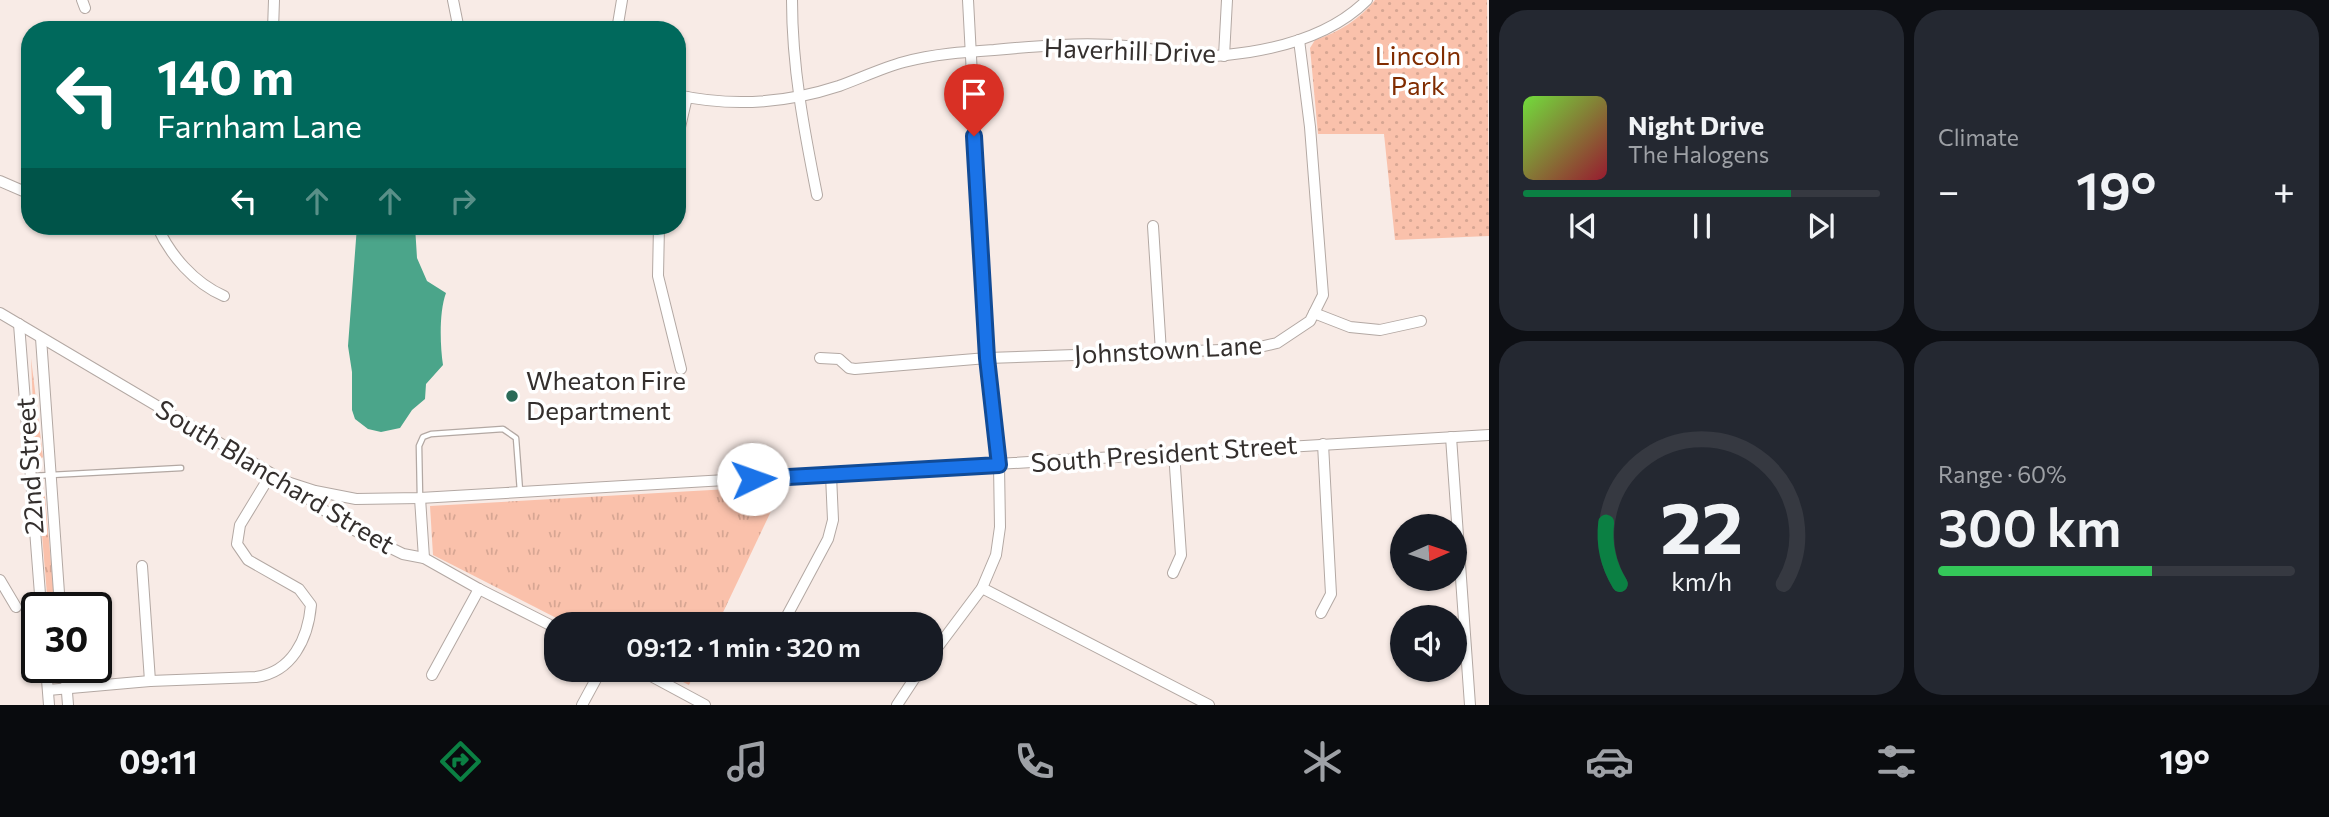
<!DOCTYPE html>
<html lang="en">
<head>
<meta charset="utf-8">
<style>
  :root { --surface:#171b24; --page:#242831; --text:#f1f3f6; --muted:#9ea1a6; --line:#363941; --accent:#0b8043 }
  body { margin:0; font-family:Commissioner,sans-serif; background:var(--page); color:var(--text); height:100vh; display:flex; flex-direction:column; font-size:26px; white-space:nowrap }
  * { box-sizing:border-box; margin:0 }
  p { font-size:23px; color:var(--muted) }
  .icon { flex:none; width:38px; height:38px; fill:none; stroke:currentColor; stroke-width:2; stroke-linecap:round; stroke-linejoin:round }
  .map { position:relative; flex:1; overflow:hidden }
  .sheet { display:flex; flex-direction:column; gap:10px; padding:10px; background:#0d0f14; width:840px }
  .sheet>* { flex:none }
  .hud { position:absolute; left:21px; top:21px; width:665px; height:214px; border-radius:28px; box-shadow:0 2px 5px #0004; background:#00695c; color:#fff; overflow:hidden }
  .needle { width:46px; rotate:87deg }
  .buttons { position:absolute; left:1390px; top:514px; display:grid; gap:14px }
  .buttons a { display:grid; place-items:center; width:77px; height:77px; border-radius:50%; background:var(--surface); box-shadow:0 2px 5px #0004; font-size:35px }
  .speed { position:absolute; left:21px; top:592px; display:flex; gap:14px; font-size:35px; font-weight:700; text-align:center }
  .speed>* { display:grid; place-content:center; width:91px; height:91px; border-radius:50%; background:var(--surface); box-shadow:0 2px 5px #0004; line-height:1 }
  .speed .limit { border:4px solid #111; border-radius:10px; background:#fff; color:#111 }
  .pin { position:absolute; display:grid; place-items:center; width:60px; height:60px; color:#fff; margin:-72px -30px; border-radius:50% 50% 50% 0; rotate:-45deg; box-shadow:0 0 7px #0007 }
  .pin .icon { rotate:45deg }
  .me { position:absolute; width:77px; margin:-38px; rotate:87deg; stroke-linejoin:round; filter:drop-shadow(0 0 5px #0008) }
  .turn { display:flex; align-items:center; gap:24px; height:147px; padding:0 21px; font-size:32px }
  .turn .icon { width:91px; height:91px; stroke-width:2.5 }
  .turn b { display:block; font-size:49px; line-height:60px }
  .lanes { display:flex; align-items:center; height:66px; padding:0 21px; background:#0003; justify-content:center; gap:35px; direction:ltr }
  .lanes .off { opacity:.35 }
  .big { font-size:52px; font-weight:600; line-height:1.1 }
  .sheet .card { flex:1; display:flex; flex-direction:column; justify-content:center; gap:10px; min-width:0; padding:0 24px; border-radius:28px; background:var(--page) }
  .sheet .dial { align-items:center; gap:0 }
  .dial svg { height:182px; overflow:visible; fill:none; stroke:var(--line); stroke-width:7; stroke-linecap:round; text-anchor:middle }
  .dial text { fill:var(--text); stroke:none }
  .song { display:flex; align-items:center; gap:21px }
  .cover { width:84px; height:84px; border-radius:10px; background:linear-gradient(135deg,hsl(100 70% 55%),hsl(350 70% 35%)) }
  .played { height:7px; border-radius:4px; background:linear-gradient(90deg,var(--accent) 75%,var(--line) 75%) }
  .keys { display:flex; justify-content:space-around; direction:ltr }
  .heat { display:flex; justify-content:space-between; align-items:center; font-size:38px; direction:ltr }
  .charge { height:10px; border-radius:5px; background:linear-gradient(90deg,#34c759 60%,var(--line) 0) }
  .sheet .tiles { flex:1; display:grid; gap:10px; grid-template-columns:repeat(2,1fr) }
  .trip { position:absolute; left:544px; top:612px; width:399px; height:70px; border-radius:28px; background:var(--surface); box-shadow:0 2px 5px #0004; font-weight:600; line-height:70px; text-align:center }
  .tabs { display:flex; height:112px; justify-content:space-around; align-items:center; background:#090b0e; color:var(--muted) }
  .tabs .icon { width:49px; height:49px }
  .tabs .on { color:var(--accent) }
  .tabs b { font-size:32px; color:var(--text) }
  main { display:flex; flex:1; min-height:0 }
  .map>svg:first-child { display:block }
</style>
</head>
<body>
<main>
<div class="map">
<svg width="1489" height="705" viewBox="0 0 1489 705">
  <defs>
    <pattern id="grass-tufts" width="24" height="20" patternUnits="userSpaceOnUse" patternTransform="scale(1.75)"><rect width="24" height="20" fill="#fac1ab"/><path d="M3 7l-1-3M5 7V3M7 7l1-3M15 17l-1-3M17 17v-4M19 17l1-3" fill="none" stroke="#d7a693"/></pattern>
    <pattern id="park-dots" width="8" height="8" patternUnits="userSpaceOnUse" patternTransform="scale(1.75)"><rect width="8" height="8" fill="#fac1ab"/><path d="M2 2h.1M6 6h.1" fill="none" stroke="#d7a693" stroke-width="1.8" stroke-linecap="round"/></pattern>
  </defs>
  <rect width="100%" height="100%" fill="#f8ebe6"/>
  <g fill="url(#grass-tufts)">
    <path d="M31 358 43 457 40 460 35 456Z"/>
    <path d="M783 486 717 625H570L433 555 430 506Z"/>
    <path d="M42 494 45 497 55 607H48L39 498Z"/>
    <path d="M659 670H696L689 685Z"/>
  </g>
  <path fill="url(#park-dots)" d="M1375 0H1487L1489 236 1395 240 1384 134H1318L1310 48 1315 40C1339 32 1359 20 1375 0Z"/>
  <path fill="#4ba58a" d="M357 226H415L417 258 427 281 446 293C439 312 440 345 443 365L426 384 425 399 412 410 400 428 381 432 368 429 355 419 352 410V372L348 346Z"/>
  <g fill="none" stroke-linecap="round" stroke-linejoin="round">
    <defs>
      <g id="service">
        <path d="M32 476 181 468"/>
        <path d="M420 498 419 446 423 437 431 434 503 429 516 438 520 491"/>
      </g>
      <g id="minor">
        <path d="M82 0 85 8"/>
        <path d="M453 0 459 30"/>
        <path d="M792 0C792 67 804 130 817 195"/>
        <path d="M273 30 274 0"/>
        <path d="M617 30 622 0"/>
        <path d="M1224 56 1227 0"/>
        <path d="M677 95C731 107 787 103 839 86 861 78 882 68 904 62 934 54 963 52 994 50 1037 46 1083 42 1126 46 1159 49 1193 59 1226 55 1276 50 1331 36 1367 0"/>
        <path d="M677 140 687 97"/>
        <path d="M0 181 30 194"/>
        <path d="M157 226C170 255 194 283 224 296"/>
        <path d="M659 226 658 276 681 369"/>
        <path d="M1153 226 1161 352"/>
        <path d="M0 313 284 481 346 526 403 554 424 558 479 589 556 628"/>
        <path d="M1314 313 1350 327 1380 330 1421 321"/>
        <path d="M19 324 41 607"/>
        <path d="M41 338 60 607"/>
        <path d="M820 358 839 359 849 368 855 369 987 358 1251 349 1277 343 1310 321 1323 295 1310 127 1299 40"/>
        <path d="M1451 437 1470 705"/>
        <path d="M284 481 315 491 356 499 420 498 1489 435"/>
        <path d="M420 498 424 558"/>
        <path d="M142 566 150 681"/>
        <path d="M1173 573 1181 555 1174 452"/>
        <path d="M0 580 16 607"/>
        <path d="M982 588 1209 705"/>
        <path d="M1321 613 1331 594 1323 444"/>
        <path d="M782 625 828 539 833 520 831 475"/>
        <path d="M931 656 982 588 996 555 1000 527 999 465 987 358 968 0"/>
        <path d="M46 667 49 705"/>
        <path d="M65 667 68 705"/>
        <path d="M640 670 705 705"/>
        <path d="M432 675 479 589"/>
        <path d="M48 690 150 681 256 677C292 672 308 639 311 605L299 589 248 560 237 544 240 525 271 474"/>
        <path d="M582 705 601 670"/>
        <path d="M897 705 920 670"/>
      </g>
    </defs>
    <use href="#service" stroke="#b3a8a3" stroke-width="7"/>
    <use href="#minor" stroke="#b3a8a3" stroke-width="12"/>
    <use href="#service" stroke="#fff" stroke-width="4.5"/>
    <use href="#minor" stroke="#fff" stroke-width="10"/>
  </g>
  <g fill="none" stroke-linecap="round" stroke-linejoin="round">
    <defs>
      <path id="route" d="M753 479 999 465 987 358 974 136"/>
    </defs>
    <use href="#route" stroke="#114b97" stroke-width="18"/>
    <use href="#route" stroke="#1a73e8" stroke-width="12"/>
  </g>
  <circle fill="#2b6b58" stroke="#fff" stroke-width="2.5" cx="512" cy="396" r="7"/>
  <g text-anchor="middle" stroke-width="7" stroke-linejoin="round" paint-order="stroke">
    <g font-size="26" fill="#342f2d" stroke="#fff">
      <text transform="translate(1130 51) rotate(2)" y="9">Haverhill Drive</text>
      <text transform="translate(1168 350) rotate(-3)" y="9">Johnstown Lane</text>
      <text transform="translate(1164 454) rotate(-4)" y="9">South President Street</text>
      <text transform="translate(30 466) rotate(-94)" y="9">22nd Street</text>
      <text transform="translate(275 477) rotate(31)" y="9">South Blanchard Street</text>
    </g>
    <g font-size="26" fill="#802c00" stroke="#fff">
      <text x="1418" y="65">Lincoln<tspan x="1418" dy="30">Park</tspan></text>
    </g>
    <g font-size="26" fill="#342f2d" stroke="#fff" text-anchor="start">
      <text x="526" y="390">Wheaton Fire<tspan x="526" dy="30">Department</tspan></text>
    </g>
  </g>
</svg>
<div class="buttons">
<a><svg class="needle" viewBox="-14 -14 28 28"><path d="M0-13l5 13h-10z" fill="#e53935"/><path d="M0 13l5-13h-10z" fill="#9ea1a6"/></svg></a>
<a><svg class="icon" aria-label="sound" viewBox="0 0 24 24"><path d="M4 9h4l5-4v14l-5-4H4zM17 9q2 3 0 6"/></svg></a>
</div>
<div class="speed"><div class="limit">30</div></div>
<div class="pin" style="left:974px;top:136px;background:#d93025"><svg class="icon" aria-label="arrive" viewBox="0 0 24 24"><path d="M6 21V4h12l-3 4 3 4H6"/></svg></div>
<svg class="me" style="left:753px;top:479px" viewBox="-20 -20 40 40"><circle r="19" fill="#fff"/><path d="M0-13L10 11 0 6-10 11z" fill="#1a73e8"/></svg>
<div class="trip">09:12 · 1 min · 320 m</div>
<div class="hud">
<div class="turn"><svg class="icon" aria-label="left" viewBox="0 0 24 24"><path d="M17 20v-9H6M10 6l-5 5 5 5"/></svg><div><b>140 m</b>Farnham Lane</div></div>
<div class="lanes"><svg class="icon" aria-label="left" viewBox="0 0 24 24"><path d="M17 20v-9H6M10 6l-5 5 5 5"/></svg><svg class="icon off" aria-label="ahead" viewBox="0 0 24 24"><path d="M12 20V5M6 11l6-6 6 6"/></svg><svg class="icon off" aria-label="ahead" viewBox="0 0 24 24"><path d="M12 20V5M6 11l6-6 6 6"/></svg><svg class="icon off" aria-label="right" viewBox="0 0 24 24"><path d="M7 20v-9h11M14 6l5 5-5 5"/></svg></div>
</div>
</div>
<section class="sheet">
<div class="tiles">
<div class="card">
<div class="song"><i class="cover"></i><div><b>Night Drive</b><p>The Halogens</p></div></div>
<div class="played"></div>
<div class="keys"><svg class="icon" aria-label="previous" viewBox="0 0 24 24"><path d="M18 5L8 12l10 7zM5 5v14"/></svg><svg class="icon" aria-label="pause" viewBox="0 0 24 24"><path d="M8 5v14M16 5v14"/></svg><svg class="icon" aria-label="next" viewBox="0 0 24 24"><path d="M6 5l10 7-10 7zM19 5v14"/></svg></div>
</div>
<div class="card"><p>Climate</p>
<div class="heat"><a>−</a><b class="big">19°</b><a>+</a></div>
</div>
<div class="card dial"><svg viewBox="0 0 100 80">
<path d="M14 69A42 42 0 1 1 86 69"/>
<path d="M14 69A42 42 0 0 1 8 42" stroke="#0b8043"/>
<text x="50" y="56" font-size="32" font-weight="700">22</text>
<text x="50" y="72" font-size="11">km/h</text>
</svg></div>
<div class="card"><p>Range · 60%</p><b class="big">300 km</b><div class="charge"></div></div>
</div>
</section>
</main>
<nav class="tabs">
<b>09:11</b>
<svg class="icon on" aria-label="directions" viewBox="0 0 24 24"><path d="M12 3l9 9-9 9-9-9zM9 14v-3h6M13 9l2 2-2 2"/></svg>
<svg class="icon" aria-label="music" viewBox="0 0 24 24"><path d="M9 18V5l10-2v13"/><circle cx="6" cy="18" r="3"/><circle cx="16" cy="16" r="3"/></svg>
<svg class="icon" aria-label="phone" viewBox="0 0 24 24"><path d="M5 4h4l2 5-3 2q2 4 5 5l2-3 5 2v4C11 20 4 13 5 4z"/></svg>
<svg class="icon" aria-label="climate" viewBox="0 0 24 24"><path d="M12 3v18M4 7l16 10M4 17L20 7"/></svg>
<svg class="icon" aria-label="car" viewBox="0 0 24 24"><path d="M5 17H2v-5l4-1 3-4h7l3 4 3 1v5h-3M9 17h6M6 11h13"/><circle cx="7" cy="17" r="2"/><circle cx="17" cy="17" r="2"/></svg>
<svg class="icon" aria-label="filters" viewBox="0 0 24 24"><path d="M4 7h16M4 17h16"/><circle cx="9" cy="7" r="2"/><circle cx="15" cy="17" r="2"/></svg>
<b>19°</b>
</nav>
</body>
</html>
